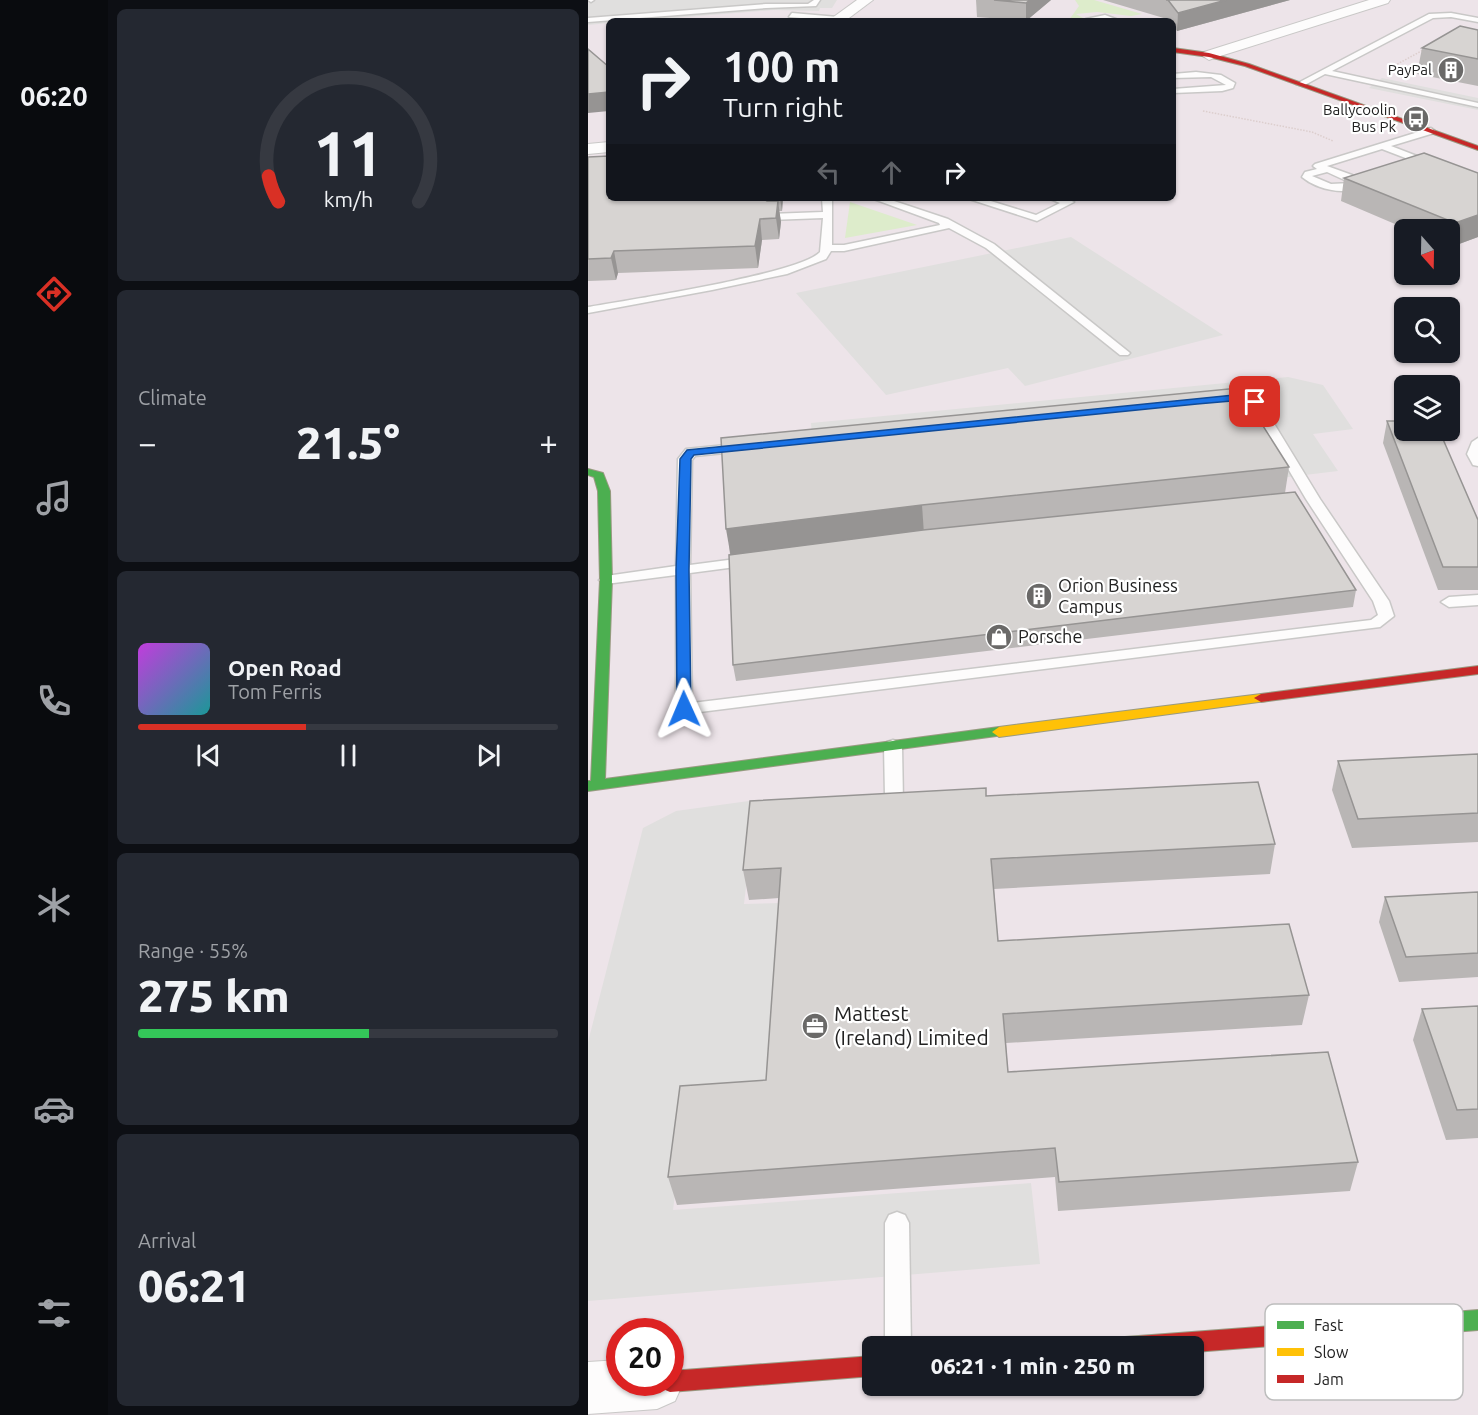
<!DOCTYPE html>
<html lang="en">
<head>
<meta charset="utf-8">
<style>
  :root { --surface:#171b24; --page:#242831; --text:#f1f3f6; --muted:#9ea1a6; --line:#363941; --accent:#d93025 }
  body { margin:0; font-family:Ubuntu,sans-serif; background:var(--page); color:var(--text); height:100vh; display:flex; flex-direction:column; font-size:22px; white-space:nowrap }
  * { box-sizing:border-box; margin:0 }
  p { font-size:20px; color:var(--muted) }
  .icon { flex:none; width:33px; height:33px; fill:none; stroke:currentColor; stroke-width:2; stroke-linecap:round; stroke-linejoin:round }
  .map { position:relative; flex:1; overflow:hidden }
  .side { display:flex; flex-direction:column; gap:9px; padding:9px; background:#0d0f14; width:480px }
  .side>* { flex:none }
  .hud { position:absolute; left:18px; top:18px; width:570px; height:183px; border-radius:9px; box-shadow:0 2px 4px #0004; background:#171b24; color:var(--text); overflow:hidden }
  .needle { width:39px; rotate:160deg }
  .buttons { position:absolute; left:806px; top:219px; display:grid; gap:12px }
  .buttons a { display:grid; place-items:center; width:66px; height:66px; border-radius:9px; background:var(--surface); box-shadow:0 2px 4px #0004; font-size:30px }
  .speed { position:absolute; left:18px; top:1318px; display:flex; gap:12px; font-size:30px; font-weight:700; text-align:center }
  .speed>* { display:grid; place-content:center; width:78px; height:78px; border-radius:50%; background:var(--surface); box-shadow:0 2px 4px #0004; line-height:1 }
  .speed .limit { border:9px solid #d22; background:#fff; color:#111 }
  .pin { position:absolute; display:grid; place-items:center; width:51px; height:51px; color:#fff; margin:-26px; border-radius:12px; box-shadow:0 3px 9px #0006 }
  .me { position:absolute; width:66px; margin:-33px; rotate:359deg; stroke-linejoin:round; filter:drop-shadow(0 0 4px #0008) }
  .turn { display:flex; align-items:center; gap:21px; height:126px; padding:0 18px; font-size:27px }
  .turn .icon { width:78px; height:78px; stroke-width:2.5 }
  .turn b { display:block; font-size:42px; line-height:51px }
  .lanes { display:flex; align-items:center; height:57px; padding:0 18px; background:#0003; justify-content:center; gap:30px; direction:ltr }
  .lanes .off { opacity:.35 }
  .big { font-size:45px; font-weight:800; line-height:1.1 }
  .side .tile { flex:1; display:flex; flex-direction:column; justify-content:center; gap:9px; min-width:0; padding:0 21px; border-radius:9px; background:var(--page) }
  .side .dial { align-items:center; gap:0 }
  .dial svg { height:156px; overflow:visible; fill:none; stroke:var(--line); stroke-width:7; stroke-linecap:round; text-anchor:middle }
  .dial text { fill:var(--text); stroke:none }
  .song { display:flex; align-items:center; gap:18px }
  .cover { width:72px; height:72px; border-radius:9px; background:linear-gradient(135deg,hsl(290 70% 55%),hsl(180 70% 35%)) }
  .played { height:6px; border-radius:3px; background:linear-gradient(90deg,var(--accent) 40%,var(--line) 40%) }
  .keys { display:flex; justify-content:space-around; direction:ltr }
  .heat { display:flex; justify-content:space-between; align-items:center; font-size:33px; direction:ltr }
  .charge { height:9px; border-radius:4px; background:linear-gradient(90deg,#34c759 55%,var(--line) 0) }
  .trip { position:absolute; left:274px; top:1336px; width:342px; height:60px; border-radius:9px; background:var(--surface); box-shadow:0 2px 4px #0004; font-weight:800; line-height:60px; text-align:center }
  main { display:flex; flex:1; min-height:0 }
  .tab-bar { display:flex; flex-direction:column; width:108px; justify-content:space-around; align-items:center; background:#090b0e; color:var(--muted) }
  .tab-bar .icon { width:42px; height:42px }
  .tab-bar .on { color:var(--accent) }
  .tab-bar b { font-size:27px; color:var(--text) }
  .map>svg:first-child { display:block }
</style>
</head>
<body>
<main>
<nav class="tab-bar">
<b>06:20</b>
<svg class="icon on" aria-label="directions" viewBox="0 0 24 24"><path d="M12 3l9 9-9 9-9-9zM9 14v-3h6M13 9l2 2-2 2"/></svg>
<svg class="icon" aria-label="music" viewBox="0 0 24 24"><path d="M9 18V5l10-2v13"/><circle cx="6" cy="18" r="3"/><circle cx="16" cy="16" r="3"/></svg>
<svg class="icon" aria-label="phone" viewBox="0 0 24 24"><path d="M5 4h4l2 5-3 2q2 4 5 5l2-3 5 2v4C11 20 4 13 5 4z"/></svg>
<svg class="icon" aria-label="climate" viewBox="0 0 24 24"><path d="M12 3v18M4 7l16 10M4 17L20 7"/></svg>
<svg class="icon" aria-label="car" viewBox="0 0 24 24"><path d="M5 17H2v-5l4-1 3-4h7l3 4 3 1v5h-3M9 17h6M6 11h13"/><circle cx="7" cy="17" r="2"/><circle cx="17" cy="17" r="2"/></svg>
<svg class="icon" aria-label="filters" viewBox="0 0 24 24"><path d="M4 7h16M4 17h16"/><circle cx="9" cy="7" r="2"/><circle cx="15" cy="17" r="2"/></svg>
</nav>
<section class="side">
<div class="tile dial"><svg viewBox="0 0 100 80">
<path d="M14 69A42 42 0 1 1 86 69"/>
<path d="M14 69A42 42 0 0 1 9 56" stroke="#d93025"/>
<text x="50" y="56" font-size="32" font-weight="700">11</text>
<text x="50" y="72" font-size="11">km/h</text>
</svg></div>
<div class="tile"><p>Climate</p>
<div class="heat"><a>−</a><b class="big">21.5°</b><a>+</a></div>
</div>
<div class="tile">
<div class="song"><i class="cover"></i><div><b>Open Road</b><p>Tom Ferris</p></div></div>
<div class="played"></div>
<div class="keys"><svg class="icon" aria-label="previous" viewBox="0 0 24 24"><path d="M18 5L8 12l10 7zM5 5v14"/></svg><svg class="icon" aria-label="pause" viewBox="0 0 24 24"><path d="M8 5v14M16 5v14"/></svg><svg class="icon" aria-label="next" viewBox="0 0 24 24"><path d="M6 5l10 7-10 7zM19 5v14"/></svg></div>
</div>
<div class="tile"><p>Range · 55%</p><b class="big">275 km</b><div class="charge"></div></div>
<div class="tile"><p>Arrival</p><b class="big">06:21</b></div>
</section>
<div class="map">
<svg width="890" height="1415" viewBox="0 0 890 1415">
  <rect width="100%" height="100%" fill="#f0eeeb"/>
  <path fill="#ede4e9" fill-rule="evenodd" d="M0 0H890V1415H0ZM21 21H585V198H21ZM816 230H861V274H816ZM816 308H861V352H816ZM816 386H861V430H816ZM32 1332H82V1383H32ZM285 1347H606V1386H285Z"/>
  <g fill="#ddeccb">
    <path d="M487 0H506L554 14 543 16 509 12 488 14 495 18 481 20 491 6Z"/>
    <path d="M262 202 329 225 257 238Z"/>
  </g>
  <g fill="#e0dfde">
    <path d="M0 0H249L244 8H232L231 11 185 10 48 21H21V23L0 25Z"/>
    <path d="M794 78 890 98V110L781 88Z"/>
    <path d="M483 237 635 335 437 386 420 368 298 395 208 293Z"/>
    <path d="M700 377 735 385 765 429 725 434 750 471 692 478 225 446 223 423Z"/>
    <path d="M168 800 156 904 193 903 179 1105 98 1110 85 1210 443 1183 452 1264 0 1301V1042L55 828 88 811Z"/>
  </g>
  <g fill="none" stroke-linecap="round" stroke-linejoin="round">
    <defs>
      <g id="lane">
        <path d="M0 0H6L3 2Z"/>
        <path d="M226 0H232L228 6 178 8 0 22V18L178 4H220Z"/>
        <path d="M204 13 250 17 254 19 248 21 201 17Z"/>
        <path d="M863 13 890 18V22L863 17 845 18 744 71 890 103V107L737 74 715 86 708 84 841 14Z"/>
        <path d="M517 15 533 21H497L498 19Z"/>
        <path d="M608 72 633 75 647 83 645 88 634 91 585 93V89L638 85 623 77 585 78V74Z"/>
        <path d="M843 128 847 131 846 133 803 146 847 163V167H841L794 149 739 166 764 175 774 183C761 199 727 188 714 177L717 172 729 169 725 166 727 164ZM739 172 763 183 743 184 724 176Z"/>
        <path d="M234 198H244V245H256L352 225 351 223 283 198H297L360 219 406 244 542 353 540 355H532L398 248 361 228 256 251H243L238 259 199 274 124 290 0 313V307C39 300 212 274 232 252L235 218 182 220 177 217 182 214 235 212Z"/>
        <path d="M378 198H393L448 215 472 203 460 198H477L486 202 449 221Z"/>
        <path d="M656 393 671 399 732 499 801 601 806 616 792 627 96 714 90 713 88 709V575L18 584 11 580 18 576 88 566 90 459 98 449ZM654 401 662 404 718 499 785 601 790 615 783 620 104 703 102 573 163 565 170 561 163 557 102 565 104 460 107 456Z"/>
        <path d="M890 438V466L885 465 879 454 884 442Z"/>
        <path d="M890 595V605L861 607 853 602 861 597Z"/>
        <path d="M305 740 311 742 314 746 315 802 312 806 293 809 287 807 284 803 287 799 297 796 296 746 299 742Z"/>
        <path d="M309 1212 317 1215 321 1223 323 1347H297V1223L301 1215Z"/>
      </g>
      <g id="street">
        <path d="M269 0H285L257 21H240Z"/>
        <path d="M781 0H802L800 3 626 58 621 60 613 55 616 52Z"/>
        <path d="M21 142V152L0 154V144Z"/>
        <path d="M32 1360V1383H82V1363L87 1365 95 1383 87 1401 69 1409 0 1414V1362Z"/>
      </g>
      <g id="fast">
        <path d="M0 469 15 473 22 491 24 580 17 779 411 727 416 729 418 732 416 735 0 791V781H3L12 580 10 491 6 477 0 475Z"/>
        <path d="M890 1310V1330L777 1339 770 1336 767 1329 770 1322 777 1319Z"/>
      </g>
      <path id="slow" d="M673 694 678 695 680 698 678 701 411 737 404 732 411 727Z"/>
      <g id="jam">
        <path d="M585 48 621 53 661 64 890 146V150L657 66 621 57 585 52Z"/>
        <path d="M890 666V674L673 702 666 698 673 694Z"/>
        <path d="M777 1319 784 1322 787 1329 784 1336 777 1339 606 1352V1347H527L530 1340 537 1337Z"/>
        <path d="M285 1356V1376L82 1392 75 1389 72 1383H82V1371Z"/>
      </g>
    </defs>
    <use href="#lane" stroke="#c9c8c7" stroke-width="3"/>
    <use href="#street" stroke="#c9c8c7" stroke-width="2"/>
    <use href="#fast" stroke="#999a82" stroke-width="2"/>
    <use href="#slow" stroke="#999a82" stroke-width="2"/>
    <use href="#jam" stroke="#999a82" stroke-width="2"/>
    <g stroke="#dccecd" stroke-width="1.5" stroke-dasharray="1.5 1.5" stroke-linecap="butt">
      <path d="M804 67 837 49"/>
      <path d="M615 111 724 132 745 141"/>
    </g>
    <use href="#lane" fill="#fdfcfc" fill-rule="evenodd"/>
    <use href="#street" fill="#fdfcfc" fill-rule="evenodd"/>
    <use href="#fast" fill="#4caf50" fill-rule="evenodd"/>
    <use href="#slow" fill="#ffc107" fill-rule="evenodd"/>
    <use href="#jam" fill="#c62828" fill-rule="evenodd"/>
  </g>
  <g fill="#b9b6b5">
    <path d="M388 0H463L438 21 389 17Z"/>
    <path d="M515 0H702L589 31 585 26V21H581L579 19Z"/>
    <path d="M890 30V86L829 74 834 48Z"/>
    <path d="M0 157 21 198H195L194 211H191L193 222 191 239 174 240 170 268 30 273 28 280 0 281Z"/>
    <path d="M890 173V237L863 247H861V230H821L753 201 756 178Z"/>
    <path d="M799 421 890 520V590H850L795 443Z"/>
    <path d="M133 438 701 467 697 493 768 590 765 607 148 681 145 665 142 555Z"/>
    <path d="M890 754V842L764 848 744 790 750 761Z"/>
    <path d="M398 796 687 844 682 874 406 889 410 941 721 995 714 1025 418 1043 420 1072 770 1162 762 1191 470 1211 467 1177 89 1205 80 1177 178 1080 191 898 161 900 155 870Z"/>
    <path d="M890 892V977L811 982 791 922 797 897Z"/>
    <path d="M890 1006V1138L858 1140 825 1040 834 1009Z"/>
  </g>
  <g fill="#969493">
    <path d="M442 0H463L438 21V3Z"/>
    <path d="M638 0H702L589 31 590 13Z"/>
    <path d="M21 92V111L0 113V94Z"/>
    <path d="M192 198H195L194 211Z"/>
    <path d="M190 201 193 222 191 239 188 218Z"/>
    <path d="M890 215V237L863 247 867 223Z"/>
    <path d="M172 219 174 240 170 268 167 246Z"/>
    <path d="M26 251 30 273 28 280 23 258Z"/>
    <path d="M334 505 336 534 143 558 138 529Z"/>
  </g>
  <g fill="#d7d4d2" stroke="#969493" stroke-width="1.5">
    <path d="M406 0H442L438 3Z"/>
    <path d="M578 0H638L590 13 580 0Z"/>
    <path d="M872 26 890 30V59L834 48Z"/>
    <path d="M0 49 21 67V92L0 94Z"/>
    <path d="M836 153 890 173V215L867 223 756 178Z"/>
    <path d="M21 156V198H174L179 201H190L188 218 172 219 167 246 26 251 23 258 0 259V157Z"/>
    <path d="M651 388 701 467 334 505 138 529 133 438Z"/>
    <path d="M799 421H816V430H851L890 520V567H855Z"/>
    <path d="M707 492 768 590 145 665 141 555 335 530Z"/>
    <path d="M890 754V813L770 819 750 761Z"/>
    <path d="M670 782 687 844 403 859 410 941 701 924 721 995 415 1014 420 1072 740 1052 770 1162 471 1182 467 1148 80 1177 92 1086 178 1080 193 868 155 870 162 801 398 788V796Z"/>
    <path d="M890 892V953L818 957 797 897Z"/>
    <path d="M890 1006V1109L869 1110 834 1009Z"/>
  </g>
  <path fill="#1a73e8" stroke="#114b97" stroke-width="1.5" d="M656 394 672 402 667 406 655 400 609 404 106 455 103 459 101 570 103 709 96 714 89 709 88 570 92 459 99 450Z"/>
  <defs>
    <symbol id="building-disc" viewBox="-11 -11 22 22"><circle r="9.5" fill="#6a6968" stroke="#fff"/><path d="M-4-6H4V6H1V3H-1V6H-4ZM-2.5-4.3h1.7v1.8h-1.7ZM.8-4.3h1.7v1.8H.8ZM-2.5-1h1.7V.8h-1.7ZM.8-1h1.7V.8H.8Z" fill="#fff"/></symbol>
    <symbol id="bus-disc" viewBox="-11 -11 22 22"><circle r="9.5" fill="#6a6968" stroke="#fff"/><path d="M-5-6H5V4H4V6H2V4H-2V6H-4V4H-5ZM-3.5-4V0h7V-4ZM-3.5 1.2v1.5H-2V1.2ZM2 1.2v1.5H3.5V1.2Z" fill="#fff"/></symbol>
    <symbol id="shop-disc" viewBox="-11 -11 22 22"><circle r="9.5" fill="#6a6968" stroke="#fff"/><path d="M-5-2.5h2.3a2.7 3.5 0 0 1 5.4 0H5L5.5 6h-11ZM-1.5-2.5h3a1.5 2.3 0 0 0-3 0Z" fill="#fff"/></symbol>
    <symbol id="office-disc" viewBox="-11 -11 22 22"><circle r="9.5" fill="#6a6968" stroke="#fff"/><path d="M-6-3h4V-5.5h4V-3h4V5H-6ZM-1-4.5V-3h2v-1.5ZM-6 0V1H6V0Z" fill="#fff"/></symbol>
  </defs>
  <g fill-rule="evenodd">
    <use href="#building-disc" x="848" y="55" width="30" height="30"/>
    <use href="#bus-disc" x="813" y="104" width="30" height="30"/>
    <use href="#building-disc" x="436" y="581" width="30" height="30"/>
    <use href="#shop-disc" x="396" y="622" width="30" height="30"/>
    <use href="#office-disc" x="212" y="1011" width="30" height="30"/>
  </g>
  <g text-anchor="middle" stroke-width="4.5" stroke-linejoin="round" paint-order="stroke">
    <g font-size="15" fill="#222" stroke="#fff" text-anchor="end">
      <text x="844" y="75">PayPal</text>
      <text x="808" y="115">Ballycoolin<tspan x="808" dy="17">Bus Pk</tspan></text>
    </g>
    <g font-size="18" fill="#222" stroke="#fff" text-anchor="start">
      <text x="470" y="592">Orion Business<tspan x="470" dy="21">Campus</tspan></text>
      <text x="430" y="643">Porsche</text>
    </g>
    <g font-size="21" fill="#222" stroke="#fff" text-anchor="start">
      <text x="246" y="1021">Mattest<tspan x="246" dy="24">(Ireland) Limited</tspan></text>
    </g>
  </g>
  <rect x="677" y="1304" width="198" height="96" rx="9" fill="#fff" stroke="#bdbdbd" stroke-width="1.5"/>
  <rect x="689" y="1321" width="27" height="8" fill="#4caf50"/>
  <rect x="689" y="1348" width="27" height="8" fill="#ffc107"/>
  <rect x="689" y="1375" width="27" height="8" fill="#c62828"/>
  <g font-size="16" fill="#222">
    <text x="726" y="1331">Fast</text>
    <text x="726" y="1358">Slow</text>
    <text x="726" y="1385">Jam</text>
  </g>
</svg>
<div class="buttons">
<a><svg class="needle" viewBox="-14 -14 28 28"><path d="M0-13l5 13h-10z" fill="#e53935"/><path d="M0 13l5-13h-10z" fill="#9ea1a6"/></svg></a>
<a><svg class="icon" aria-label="search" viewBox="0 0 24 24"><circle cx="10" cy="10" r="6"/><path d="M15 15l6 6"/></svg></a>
<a><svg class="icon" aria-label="layers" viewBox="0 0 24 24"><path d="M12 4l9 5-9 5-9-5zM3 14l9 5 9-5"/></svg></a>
</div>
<div class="speed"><div class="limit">20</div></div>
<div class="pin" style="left:667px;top:402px;background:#d93025"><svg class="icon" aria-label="arrive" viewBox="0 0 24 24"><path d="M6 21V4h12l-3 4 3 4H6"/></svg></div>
<svg class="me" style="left:96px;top:709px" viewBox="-20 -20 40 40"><path d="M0-17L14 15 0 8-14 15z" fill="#1a73e8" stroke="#fff" stroke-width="4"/></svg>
<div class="trip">06:21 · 1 min · 250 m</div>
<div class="hud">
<div class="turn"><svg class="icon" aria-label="right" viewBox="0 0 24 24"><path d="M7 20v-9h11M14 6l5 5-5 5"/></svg><div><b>100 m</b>Turn right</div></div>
<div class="lanes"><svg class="icon off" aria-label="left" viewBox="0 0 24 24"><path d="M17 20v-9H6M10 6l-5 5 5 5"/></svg><svg class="icon off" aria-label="ahead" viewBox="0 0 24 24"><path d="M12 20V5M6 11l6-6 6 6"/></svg><svg class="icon" aria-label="right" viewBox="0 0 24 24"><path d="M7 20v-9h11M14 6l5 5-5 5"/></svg></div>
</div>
</div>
</main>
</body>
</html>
